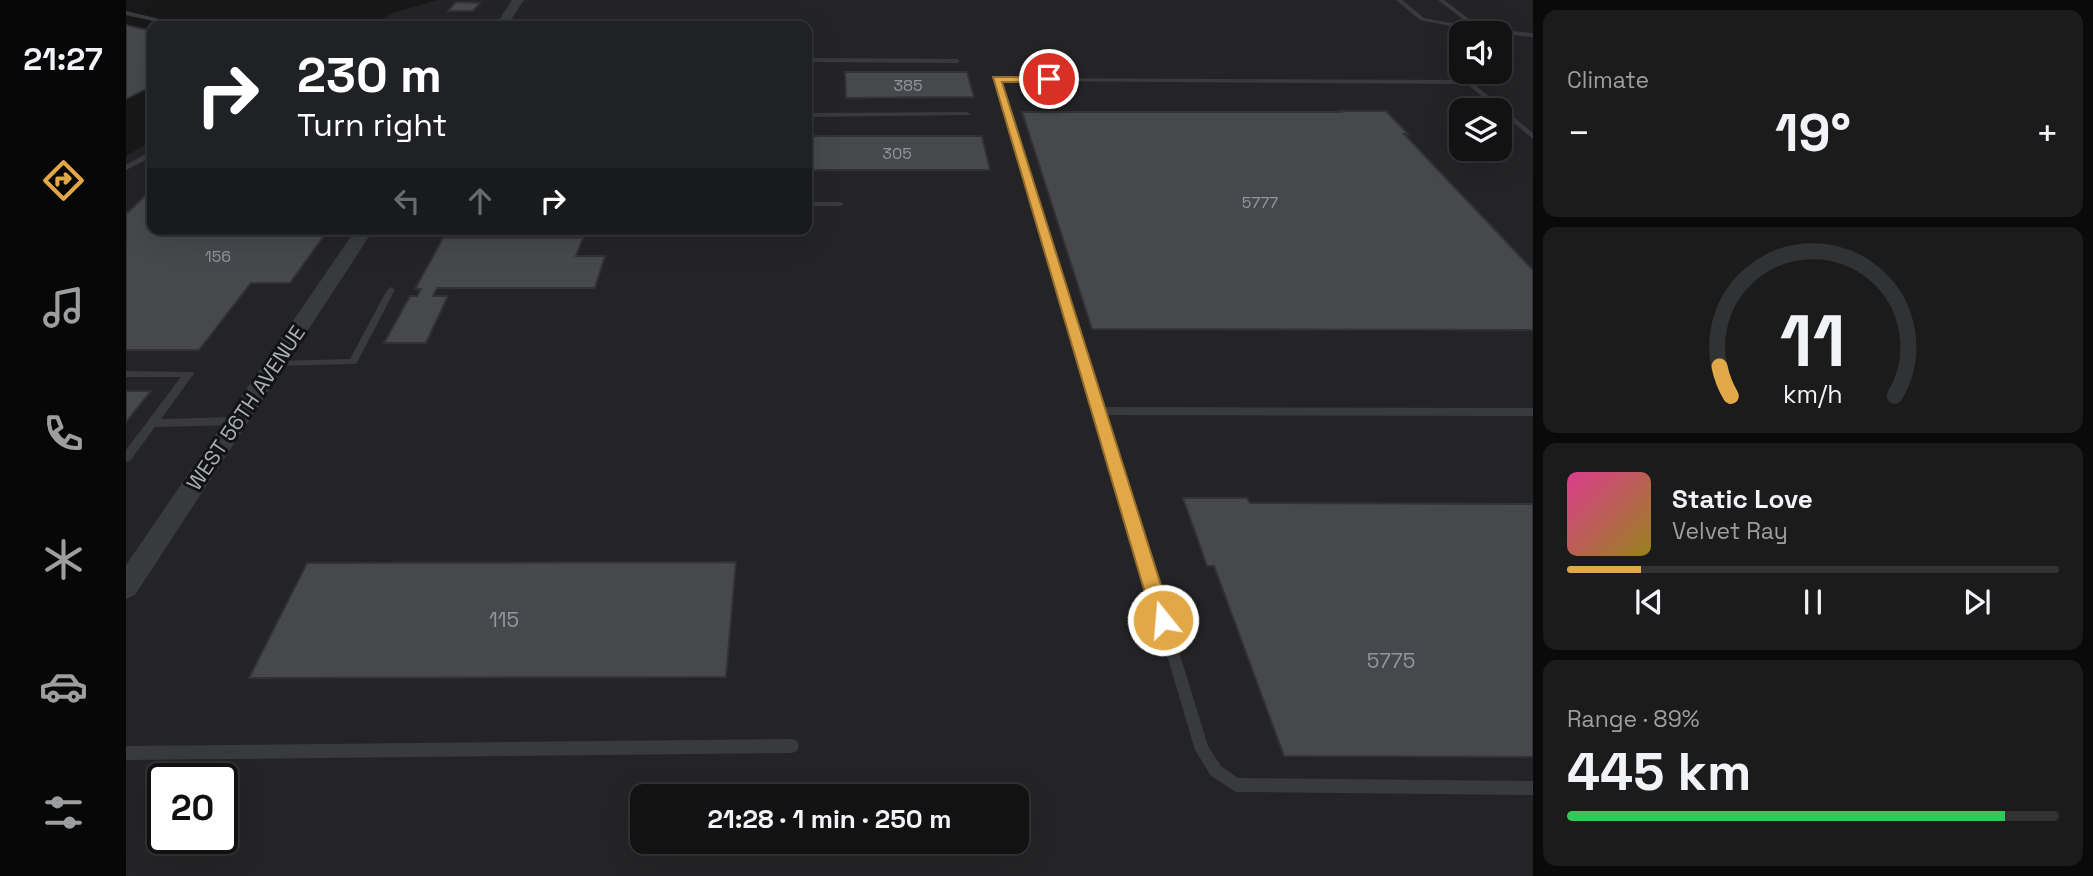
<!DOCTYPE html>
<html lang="en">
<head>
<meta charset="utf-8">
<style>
  :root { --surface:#121213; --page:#1b1b1c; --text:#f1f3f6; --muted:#9c9ea0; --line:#313233; --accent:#e2a847 }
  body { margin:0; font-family:"Space Grotesk",sans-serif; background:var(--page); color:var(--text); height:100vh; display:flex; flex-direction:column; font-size:26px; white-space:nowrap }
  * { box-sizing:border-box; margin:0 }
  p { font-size:23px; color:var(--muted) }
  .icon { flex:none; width:38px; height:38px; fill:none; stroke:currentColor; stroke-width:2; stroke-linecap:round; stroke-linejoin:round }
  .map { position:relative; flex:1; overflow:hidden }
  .drawer { display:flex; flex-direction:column; gap:10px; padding:10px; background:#0a0a0a; width:560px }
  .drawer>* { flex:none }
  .banner { position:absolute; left:21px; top:21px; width:665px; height:214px; border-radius:14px; box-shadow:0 7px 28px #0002,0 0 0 2px var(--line); background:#202124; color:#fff; overflow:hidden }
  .buttons { position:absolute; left:1323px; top:21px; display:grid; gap:14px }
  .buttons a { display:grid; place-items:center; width:63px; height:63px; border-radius:14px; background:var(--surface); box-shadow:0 7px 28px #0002,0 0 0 2px var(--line); font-size:35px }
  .speed { position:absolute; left:21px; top:763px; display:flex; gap:14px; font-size:35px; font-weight:700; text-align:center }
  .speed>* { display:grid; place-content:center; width:91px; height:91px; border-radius:50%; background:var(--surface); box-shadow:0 7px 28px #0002,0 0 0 2px var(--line); line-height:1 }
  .speed .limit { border:4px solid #111; border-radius:10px; background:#fff; color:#111 }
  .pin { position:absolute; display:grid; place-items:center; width:60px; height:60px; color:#fff; margin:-30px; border:4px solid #fff; border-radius:50%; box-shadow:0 2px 7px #0007 }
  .me { position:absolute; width:77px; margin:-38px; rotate:343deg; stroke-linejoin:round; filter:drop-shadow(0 0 5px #0008) }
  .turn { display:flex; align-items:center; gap:24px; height:147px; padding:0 35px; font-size:32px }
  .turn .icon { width:91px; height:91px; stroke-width:2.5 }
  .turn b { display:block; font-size:49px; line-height:60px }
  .lanes { display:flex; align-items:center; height:66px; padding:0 35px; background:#0003; justify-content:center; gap:35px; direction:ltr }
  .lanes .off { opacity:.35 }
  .big { font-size:52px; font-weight:600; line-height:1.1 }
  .drawer .widget { flex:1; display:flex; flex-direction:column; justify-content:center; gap:10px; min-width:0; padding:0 24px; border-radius:14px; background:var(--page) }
  .drawer .dial { align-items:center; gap:0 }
  .dial svg { height:182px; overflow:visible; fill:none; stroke:var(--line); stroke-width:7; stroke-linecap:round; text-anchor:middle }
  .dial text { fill:var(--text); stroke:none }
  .song { display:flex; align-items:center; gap:21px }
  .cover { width:84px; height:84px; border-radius:10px; background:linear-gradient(135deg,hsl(330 70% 55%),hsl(50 70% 35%)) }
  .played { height:7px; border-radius:4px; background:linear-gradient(90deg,var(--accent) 15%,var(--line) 15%) }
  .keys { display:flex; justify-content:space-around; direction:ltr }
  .heat { display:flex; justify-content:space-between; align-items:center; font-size:38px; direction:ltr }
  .charge { height:10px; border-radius:5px; background:linear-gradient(90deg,#34c759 89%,var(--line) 0) }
  .trip { position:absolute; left:504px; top:784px; width:399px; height:70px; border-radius:14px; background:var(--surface); box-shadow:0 7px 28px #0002,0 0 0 2px var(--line); font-weight:600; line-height:70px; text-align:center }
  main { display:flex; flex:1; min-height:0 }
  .tab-bar { display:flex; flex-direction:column; width:126px; justify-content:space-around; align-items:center; background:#070708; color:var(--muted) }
  .tab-bar .icon { width:49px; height:49px }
  .tab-bar .on { color:var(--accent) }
  .tab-bar b { font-size:32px; color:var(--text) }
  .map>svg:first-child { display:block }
</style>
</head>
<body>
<main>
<nav class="tab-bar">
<b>21:27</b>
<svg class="icon on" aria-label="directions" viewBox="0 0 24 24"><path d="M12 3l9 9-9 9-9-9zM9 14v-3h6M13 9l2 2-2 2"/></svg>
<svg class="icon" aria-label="music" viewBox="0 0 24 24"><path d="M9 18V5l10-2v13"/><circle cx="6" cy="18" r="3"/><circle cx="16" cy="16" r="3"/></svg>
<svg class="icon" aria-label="phone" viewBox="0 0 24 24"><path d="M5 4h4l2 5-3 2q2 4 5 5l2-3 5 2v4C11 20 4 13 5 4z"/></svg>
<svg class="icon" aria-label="climate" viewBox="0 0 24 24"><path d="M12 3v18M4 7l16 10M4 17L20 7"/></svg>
<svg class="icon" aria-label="car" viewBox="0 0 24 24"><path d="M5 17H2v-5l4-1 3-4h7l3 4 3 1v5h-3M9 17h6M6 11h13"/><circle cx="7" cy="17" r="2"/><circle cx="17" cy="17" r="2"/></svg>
<svg class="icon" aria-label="filters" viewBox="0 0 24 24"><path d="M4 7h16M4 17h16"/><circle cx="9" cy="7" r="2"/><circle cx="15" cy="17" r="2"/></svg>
</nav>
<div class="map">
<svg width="1407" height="876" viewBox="0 0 1407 876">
  <rect width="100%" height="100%" fill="#181819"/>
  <path fill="#242426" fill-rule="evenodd" d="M312 0H1407V876H0V156L26 141V229H681V26H242L269 12ZM1335 33H1374V72H1335ZM1335 110H1374V149H1335ZM37 779H96V838H37ZM516 796H891V842H516Z"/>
  <g fill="#47484c" stroke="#323235" stroke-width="2">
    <path d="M330 2 354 3 347 11H322Z"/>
    <path d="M0 25 26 31V86L0 99Z"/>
    <path d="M719 72H841L848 97 720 98Z"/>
    <path d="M1214 111H1260L1282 134H1278L1407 270V330L966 329 896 112H1215Z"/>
    <path d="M681 136H856L864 170H681Z"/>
    <path d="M26 189V229H203L164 283H125L73 350H0V214Z"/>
    <path d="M317 238H457L450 256H479L469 288H311L307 296H322L300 343H258L284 296H291L295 289H289Z"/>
    <path d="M0 391H25L0 422Z"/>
    <path d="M1057 498H1121L1124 503 1407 504V757L1158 756 1088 566H1081Z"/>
    <path d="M610 562 600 677 123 678 181 563Z"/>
  </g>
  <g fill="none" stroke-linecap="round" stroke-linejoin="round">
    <g fill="#393a3e" fill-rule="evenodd">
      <path d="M1270 0H1276L1298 18 1347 27 1312 0H1318L1355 28 1407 33V37L1355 32 1294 20Z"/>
      <path d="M0 11 42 21 43 22 40 24 0 15Z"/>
      <path d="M681 58 831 59 834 61 831 63 681 62Z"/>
      <path d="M868 78 1343 80 1407 133V139L1341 84 874 81 978 407 1407 408V416L980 415 1082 746 1095 766 1112 778 1407 781V795L1110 792 1085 776 1069 750 969 411Z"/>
      <path d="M841 112 844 114 843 115 681 117V113Z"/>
      <path d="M23 152H26V157L0 170V165Z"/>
      <path d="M681 202H714L718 204 714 206H681Z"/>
      <path d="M265 287 269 290 230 364 146 366 144 364 149 361 224 359 261 290Z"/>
      <path d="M0 371 66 372 68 374 66 376 35 419 111 417 116 421 111 425 29 427 4 461 0 462V450L55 377H0Z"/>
      <path d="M666 739 671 741 673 746 671 751 666 753 0 760V746Z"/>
    </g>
    <g fill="#393a3e" fill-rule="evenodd">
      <path d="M386 0H398L381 26H369Z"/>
      <path d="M230 229H248L9 595 0 599V565Z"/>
    </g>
  </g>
  <path fill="#e2a847" stroke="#936d2e" stroke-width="2" d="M867 77H923L927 79 923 82H876L1046 620 1043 626 1037 628 1030 626 1027 620Z"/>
  <g text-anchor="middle" stroke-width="6" stroke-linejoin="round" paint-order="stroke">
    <g font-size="16" fill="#92959d">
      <text x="782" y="91">385</text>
      <text x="771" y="159">305</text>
      <text x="1134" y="208">5777</text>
      <text x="92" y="262">156</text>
    </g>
    <g font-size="21" fill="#abafb8" stroke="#131314">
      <text transform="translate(120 408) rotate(-56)" y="7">WEST 56TH AVENUE</text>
    </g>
    <g font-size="21" fill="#92959d">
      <text x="378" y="627">115</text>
      <text x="1265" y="668">5775</text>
    </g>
  </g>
</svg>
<div class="buttons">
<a><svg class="icon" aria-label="sound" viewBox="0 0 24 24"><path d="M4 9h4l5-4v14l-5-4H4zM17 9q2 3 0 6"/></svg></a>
<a><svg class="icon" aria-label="layers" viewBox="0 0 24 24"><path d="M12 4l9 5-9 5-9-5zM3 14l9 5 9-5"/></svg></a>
</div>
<div class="speed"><div class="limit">20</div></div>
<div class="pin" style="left:923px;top:79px;background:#d93025"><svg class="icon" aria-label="arrive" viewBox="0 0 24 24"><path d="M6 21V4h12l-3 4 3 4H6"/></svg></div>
<svg class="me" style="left:1037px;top:620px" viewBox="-20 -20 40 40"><circle r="17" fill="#e2a847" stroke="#fff" stroke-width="3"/><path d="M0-11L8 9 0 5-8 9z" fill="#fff"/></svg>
<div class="trip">21:28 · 1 min · 250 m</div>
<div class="banner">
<div class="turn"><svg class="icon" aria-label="right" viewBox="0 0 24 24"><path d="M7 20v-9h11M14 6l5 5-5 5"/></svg><div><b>230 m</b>Turn right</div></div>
<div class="lanes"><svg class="icon off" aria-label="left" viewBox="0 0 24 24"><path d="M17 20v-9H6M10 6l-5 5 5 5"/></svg><svg class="icon off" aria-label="ahead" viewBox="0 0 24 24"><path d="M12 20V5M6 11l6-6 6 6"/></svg><svg class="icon" aria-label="right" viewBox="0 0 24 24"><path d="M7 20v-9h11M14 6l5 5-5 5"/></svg></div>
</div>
</div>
<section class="drawer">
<div class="widget"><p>Climate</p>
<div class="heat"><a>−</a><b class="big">19°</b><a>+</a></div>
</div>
<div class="widget dial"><svg viewBox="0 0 100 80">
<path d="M14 69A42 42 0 1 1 86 69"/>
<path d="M14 69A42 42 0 0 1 9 56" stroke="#e2a847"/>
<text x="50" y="56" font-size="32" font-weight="700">11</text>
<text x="50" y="72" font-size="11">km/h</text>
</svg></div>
<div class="widget">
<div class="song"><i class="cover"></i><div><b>Static Love</b><p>Velvet Ray</p></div></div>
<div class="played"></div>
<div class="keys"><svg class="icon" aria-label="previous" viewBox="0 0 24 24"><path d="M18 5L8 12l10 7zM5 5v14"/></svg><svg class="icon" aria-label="pause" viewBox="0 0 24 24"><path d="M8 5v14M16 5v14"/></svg><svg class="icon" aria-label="next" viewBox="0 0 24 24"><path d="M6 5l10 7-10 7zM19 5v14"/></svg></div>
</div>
<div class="widget"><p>Range · 89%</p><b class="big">445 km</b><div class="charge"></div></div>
</section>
</main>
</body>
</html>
